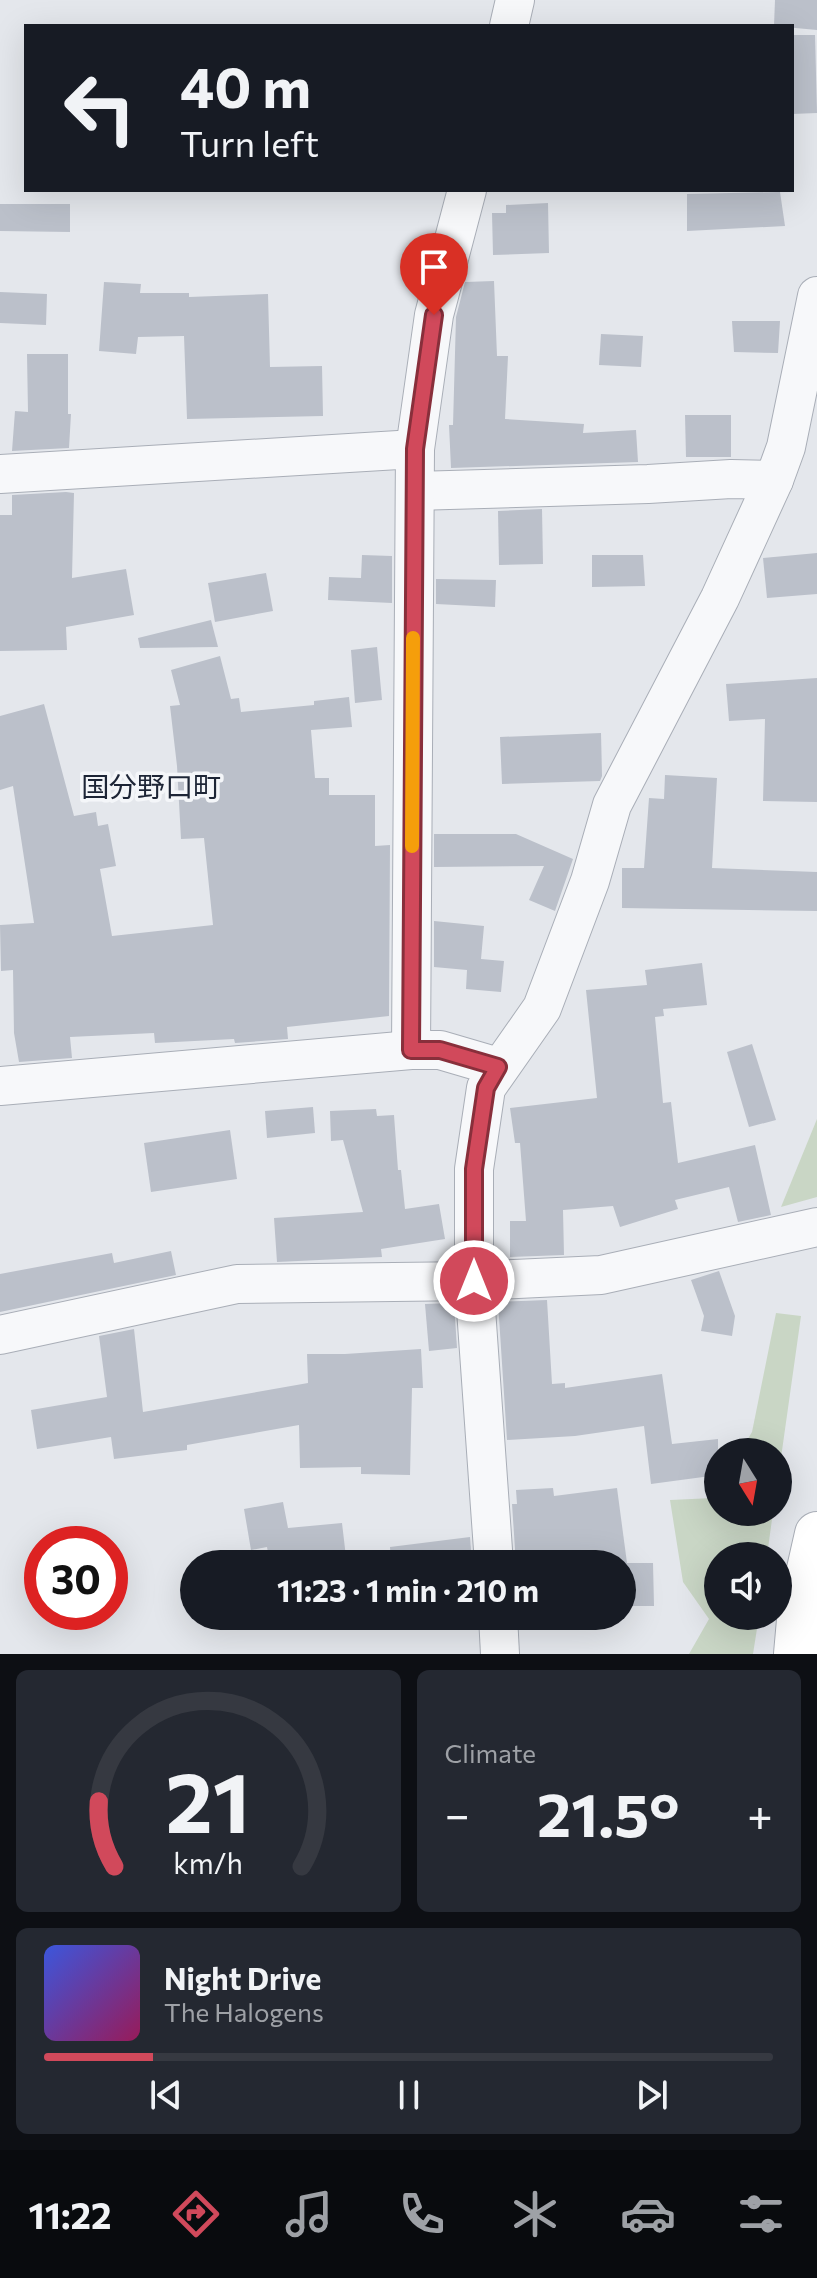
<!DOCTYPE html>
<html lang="en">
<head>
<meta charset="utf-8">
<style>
  :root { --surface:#171b24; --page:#242831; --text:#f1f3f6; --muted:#9ea1a6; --line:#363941; --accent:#d1495b }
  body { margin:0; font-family:Commissioner,"Noto Sans JP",sans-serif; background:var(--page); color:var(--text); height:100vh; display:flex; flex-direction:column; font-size:30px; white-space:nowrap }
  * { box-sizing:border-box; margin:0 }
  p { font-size:26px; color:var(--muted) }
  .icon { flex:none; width:44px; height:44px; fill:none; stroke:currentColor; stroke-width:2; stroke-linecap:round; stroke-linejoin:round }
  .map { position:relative; height:1654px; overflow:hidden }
  .panel { display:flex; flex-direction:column; gap:16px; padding:16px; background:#0d0f14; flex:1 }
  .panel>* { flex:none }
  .banner { position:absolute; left:24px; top:24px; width:770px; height:168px; border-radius:0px; box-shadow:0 8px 32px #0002; background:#171b24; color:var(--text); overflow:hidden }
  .needle { width:52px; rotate:169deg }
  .controls { position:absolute; left:704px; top:1438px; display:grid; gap:16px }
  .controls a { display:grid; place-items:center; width:88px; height:88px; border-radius:50%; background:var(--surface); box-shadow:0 8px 32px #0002; font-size:40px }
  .speed { position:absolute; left:24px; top:1526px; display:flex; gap:16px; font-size:40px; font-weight:700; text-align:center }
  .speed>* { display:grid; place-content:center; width:104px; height:104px; border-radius:50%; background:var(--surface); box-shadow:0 8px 32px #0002; line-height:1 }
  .speed .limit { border:12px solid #d22; background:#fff; color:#111 }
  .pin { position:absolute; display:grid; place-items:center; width:68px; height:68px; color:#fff; margin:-82px -34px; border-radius:50% 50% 50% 0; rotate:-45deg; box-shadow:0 0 8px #0007 }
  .pin .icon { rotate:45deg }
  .me { position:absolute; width:88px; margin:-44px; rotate:0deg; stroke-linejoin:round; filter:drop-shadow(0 0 6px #0008) }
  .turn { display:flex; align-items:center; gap:28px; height:168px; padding:0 24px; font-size:36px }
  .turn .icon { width:104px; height:104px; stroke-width:2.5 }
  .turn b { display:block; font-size:56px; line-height:68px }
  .big { font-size:60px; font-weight:700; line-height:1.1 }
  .panel .tile { flex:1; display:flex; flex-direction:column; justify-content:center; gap:12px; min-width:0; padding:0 28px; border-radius:12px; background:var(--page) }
  .panel .dial { align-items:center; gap:0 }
  .dial svg { height:208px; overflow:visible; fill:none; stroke:var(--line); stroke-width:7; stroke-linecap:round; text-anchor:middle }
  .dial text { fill:var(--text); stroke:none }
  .song { display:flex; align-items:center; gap:24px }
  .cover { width:96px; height:96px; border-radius:12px; background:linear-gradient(135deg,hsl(230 70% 55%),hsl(330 70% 35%)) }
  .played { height:8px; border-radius:4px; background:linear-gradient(90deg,var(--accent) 15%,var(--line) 15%) }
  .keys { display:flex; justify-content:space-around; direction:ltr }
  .heat { display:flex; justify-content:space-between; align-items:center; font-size:44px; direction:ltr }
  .panel .tiles { flex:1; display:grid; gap:16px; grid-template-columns:1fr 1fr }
  .tile:last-child { grid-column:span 2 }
  .trip { position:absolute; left:180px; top:1550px; width:456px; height:80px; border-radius:40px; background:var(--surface); box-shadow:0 8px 32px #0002; font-weight:700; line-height:80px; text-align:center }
  .menu { display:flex; height:128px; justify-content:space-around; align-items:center; background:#090b0e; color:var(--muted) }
  .menu .icon { width:56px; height:56px }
  .menu .active { color:var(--accent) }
  .menu b { font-size:36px; color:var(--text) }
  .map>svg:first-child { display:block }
</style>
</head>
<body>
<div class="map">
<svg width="817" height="1654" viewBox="0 0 817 1654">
  <rect width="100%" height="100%" fill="#e4e7ec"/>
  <g fill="#c9d6c5">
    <path d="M817 1119V1197L781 1207Z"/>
    <path d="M776 1313 801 1316 778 1479V1452H740L752 1432Z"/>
    <path d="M718 1490V1512H773L767 1556H718V1616H759L753 1654H689L709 1619 683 1582 670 1500 713 1498Z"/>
  </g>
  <g fill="#bbc0ca">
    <path d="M775 0H817V30L774 26Z"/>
    <path d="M792 35H815L817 113 792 114Z"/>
    <path d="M780 192 785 226 687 231V194Z"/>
    <path d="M548 203 549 253 493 255 492 213H506V205Z"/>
    <path d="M0 204H70V232L0 231Z"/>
    <path d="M494 281 497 356H508L505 419 584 424 583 433 636 430 638 462 451 468 449 425H453L456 317 465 282Z"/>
    <path d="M104 282 141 284 140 293H189V297L268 294 270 367 322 366 323 416 187 419 184 336 138 337 136 354 99 351Z"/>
    <path d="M0 292 47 294 46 325 0 323Z"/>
    <path d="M732 321H780L778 353 734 352Z"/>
    <path d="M601 334 643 336 641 367 599 365Z"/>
    <path d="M27 354H68V414H71L69 448 12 451 15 411 28 412Z"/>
    <path d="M685 415H731V457H686Z"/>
    <path d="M66 492 74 493 72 578 126 569 134 615 66 627 67 650 0 651V515H12V495Z"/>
    <path d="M542 509 543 564 499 565 498 511Z"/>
    <path d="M817 553V594L767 598 763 558Z"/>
    <path d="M362 555 392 556V603L328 600 329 577 361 578Z"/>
    <path d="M592 555H643L645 586 592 587Z"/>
    <path d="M266 573 273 611 215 622 208 583Z"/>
    <path d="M436 579 496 580 495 607 436 604Z"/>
    <path d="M211 620 218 647 140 648 138 638Z"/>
    <path d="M377 647 382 700 355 703 351 650Z"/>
    <path d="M220 656 231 699 239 698 241 712 314 705V701L349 697 352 727 311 730 315 778H329V795H375V846L390 845 389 1016 287 1027 288 1039 235 1043 234 1039 155 1043 154 1033 70 1037 72 1058 19 1062 14 1033 13 970 1 971 0 925 34 923 13 786 0 790V716L44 704 74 816 96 812 98 826 108 824 116 866 100 869 112 936 213 925 204 838 181 839 177 766 170 706 180 705 171 670Z"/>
    <path d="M817 678V802L763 801 765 719 729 721 726 684Z"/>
    <path d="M601 733 602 776 600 781 502 784 500 737Z"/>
    <path d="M665 775 717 778 712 868 817 872V911L622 908V868H644L649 798 664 799Z"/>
    <path d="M434 834H516L573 859 555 911 529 900 544 866 434 867Z"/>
    <path d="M434 921 484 926 481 959 504 961 501 992 466 989 467 970 434 967Z"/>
    <path d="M702 963 707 1005 663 1009 664 1016 655 1017 663 1103 671 1102 678 1163 755 1145 771 1215 738 1222 729 1187 675 1200 678 1209 620 1227 613 1206 563 1210 564 1255 510 1257V1221H526L520 1143H515L510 1108 597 1098 586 990 647 985 645 970Z"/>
    <path d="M752 1044 776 1120 749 1127 727 1052Z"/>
    <path d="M313 1107 315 1133 267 1138 265 1111Z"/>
    <path d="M376 1109 377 1116 394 1115 398 1170H401L405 1209 439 1204 445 1239 381 1249 382 1257 277 1262 274 1218 363 1212 343 1140 331 1141 330 1111Z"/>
    <path d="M230 1130 237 1179 151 1192 144 1143Z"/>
    <path d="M171 1251 176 1275 0 1312V1274L112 1253 114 1263Z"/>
    <path d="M719 1271 735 1316 732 1336 701 1331 704 1316 691 1280Z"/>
    <path d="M547 1300 552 1384 565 1383V1388L662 1374 672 1444 718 1439V1475L651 1484 644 1426 575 1436 507 1440 498 1302Z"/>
    <path d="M454 1303 457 1348 429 1351 425 1304Z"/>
    <path d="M134 1329 143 1412 308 1383 307 1354H345L421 1349 423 1388H412L410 1475 361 1474V1467L300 1468 299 1425 187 1445V1450L114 1459 111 1437 37 1449 31 1410 107 1397 99 1336Z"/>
    <path d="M553 1488 554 1496 617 1488 627 1563H653L654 1606H622V1564H516L512 1504H517L516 1490Z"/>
    <path d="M283 1502 288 1528 342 1523 346 1557 310 1561V1564H270L267 1547 251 1550 244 1509Z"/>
    <path d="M470 1537 472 1564H391L390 1547Z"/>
  </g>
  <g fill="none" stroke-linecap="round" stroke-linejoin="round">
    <defs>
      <g id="street">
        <path d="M509 26 515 0"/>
        <path d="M0 474 415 449"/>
        <path d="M415 491 648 484 731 479 774 480"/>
        <path d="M411 1050 415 449 434 315 467 190"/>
        <path d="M0 1086 411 1050H440L498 1067"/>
        <path d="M0 1335 237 1284 474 1281 601 1275 817 1227"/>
        <path d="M494 1564 474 1281V1169L486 1088 542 1008 590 881 612 805 720 598 774 480 786 447 817 296"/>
        <path d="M498 1616 500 1654"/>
      </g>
      <path id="secondary" d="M796 1654 800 1609 817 1534"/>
    </defs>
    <use href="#street" stroke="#a9aeb7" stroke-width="40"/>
    <use href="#secondary" stroke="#a9aeb7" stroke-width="46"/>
    <use href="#street" stroke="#f7f8fa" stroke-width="38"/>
    <use href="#secondary" stroke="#fff" stroke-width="44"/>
  </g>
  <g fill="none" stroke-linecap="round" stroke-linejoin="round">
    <defs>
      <path id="route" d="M434 315 415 449 411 1050H440L498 1067 486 1088 474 1169V1281"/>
    </defs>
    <use href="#route" stroke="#882f3b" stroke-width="20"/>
    <use href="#route" stroke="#d1495b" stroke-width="14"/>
    <path stroke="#f59e0b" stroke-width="14" d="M412 846 413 638"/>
  </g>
  <g text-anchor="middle" stroke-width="7" stroke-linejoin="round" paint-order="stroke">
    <g font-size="28" fill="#1d2536" stroke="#f4f6f9">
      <text x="151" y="797">国分野口町</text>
    </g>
  </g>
</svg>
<div class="controls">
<a><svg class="needle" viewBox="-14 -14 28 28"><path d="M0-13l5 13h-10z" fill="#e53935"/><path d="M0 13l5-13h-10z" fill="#9ea1a6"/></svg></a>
<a><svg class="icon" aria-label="sound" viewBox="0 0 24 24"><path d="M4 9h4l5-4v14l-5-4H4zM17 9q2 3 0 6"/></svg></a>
</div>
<div class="speed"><div class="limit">30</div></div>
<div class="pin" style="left:434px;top:315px;background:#d93025"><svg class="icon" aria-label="arrive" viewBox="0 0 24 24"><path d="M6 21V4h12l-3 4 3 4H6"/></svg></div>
<svg class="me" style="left:474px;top:1281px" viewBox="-20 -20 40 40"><circle r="17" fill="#d1495b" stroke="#fff" stroke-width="3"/><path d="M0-11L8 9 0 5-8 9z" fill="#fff"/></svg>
<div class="trip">11:23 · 1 min · 210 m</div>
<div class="banner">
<div class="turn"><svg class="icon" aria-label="left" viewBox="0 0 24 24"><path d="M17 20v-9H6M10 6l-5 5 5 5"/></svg><div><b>40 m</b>Turn left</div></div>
</div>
</div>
<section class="panel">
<div class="tiles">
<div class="tile dial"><svg viewBox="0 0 100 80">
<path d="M14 69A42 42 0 1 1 86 69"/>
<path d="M14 69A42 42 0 0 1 8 44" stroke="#d1495b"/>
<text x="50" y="56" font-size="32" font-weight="700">21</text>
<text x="50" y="72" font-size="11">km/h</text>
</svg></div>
<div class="tile"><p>Climate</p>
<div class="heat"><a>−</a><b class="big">21.5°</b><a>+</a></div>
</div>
<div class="tile">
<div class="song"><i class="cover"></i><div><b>Night Drive</b><p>The Halogens</p></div></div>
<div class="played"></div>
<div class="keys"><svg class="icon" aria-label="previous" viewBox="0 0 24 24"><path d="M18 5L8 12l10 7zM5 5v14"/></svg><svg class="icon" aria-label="pause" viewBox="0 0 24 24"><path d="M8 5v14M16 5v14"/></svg><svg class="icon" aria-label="next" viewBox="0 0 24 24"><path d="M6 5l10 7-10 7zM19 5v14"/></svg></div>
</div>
</div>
</section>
<nav class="menu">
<b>11:22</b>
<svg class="icon active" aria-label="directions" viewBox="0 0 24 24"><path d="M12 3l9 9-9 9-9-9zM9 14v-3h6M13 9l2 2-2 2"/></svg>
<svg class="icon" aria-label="music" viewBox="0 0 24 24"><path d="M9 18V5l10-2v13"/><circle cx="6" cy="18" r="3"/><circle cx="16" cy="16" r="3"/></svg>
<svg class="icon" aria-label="phone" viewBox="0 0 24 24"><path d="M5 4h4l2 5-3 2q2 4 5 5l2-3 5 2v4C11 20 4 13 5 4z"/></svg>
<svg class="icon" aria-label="climate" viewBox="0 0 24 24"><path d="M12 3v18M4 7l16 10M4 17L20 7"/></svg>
<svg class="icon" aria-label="car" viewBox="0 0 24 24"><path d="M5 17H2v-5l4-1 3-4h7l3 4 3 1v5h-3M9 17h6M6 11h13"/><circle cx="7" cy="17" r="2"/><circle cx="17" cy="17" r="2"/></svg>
<svg class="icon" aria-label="filters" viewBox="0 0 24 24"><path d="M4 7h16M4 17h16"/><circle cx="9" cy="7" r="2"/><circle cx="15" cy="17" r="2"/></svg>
</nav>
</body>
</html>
